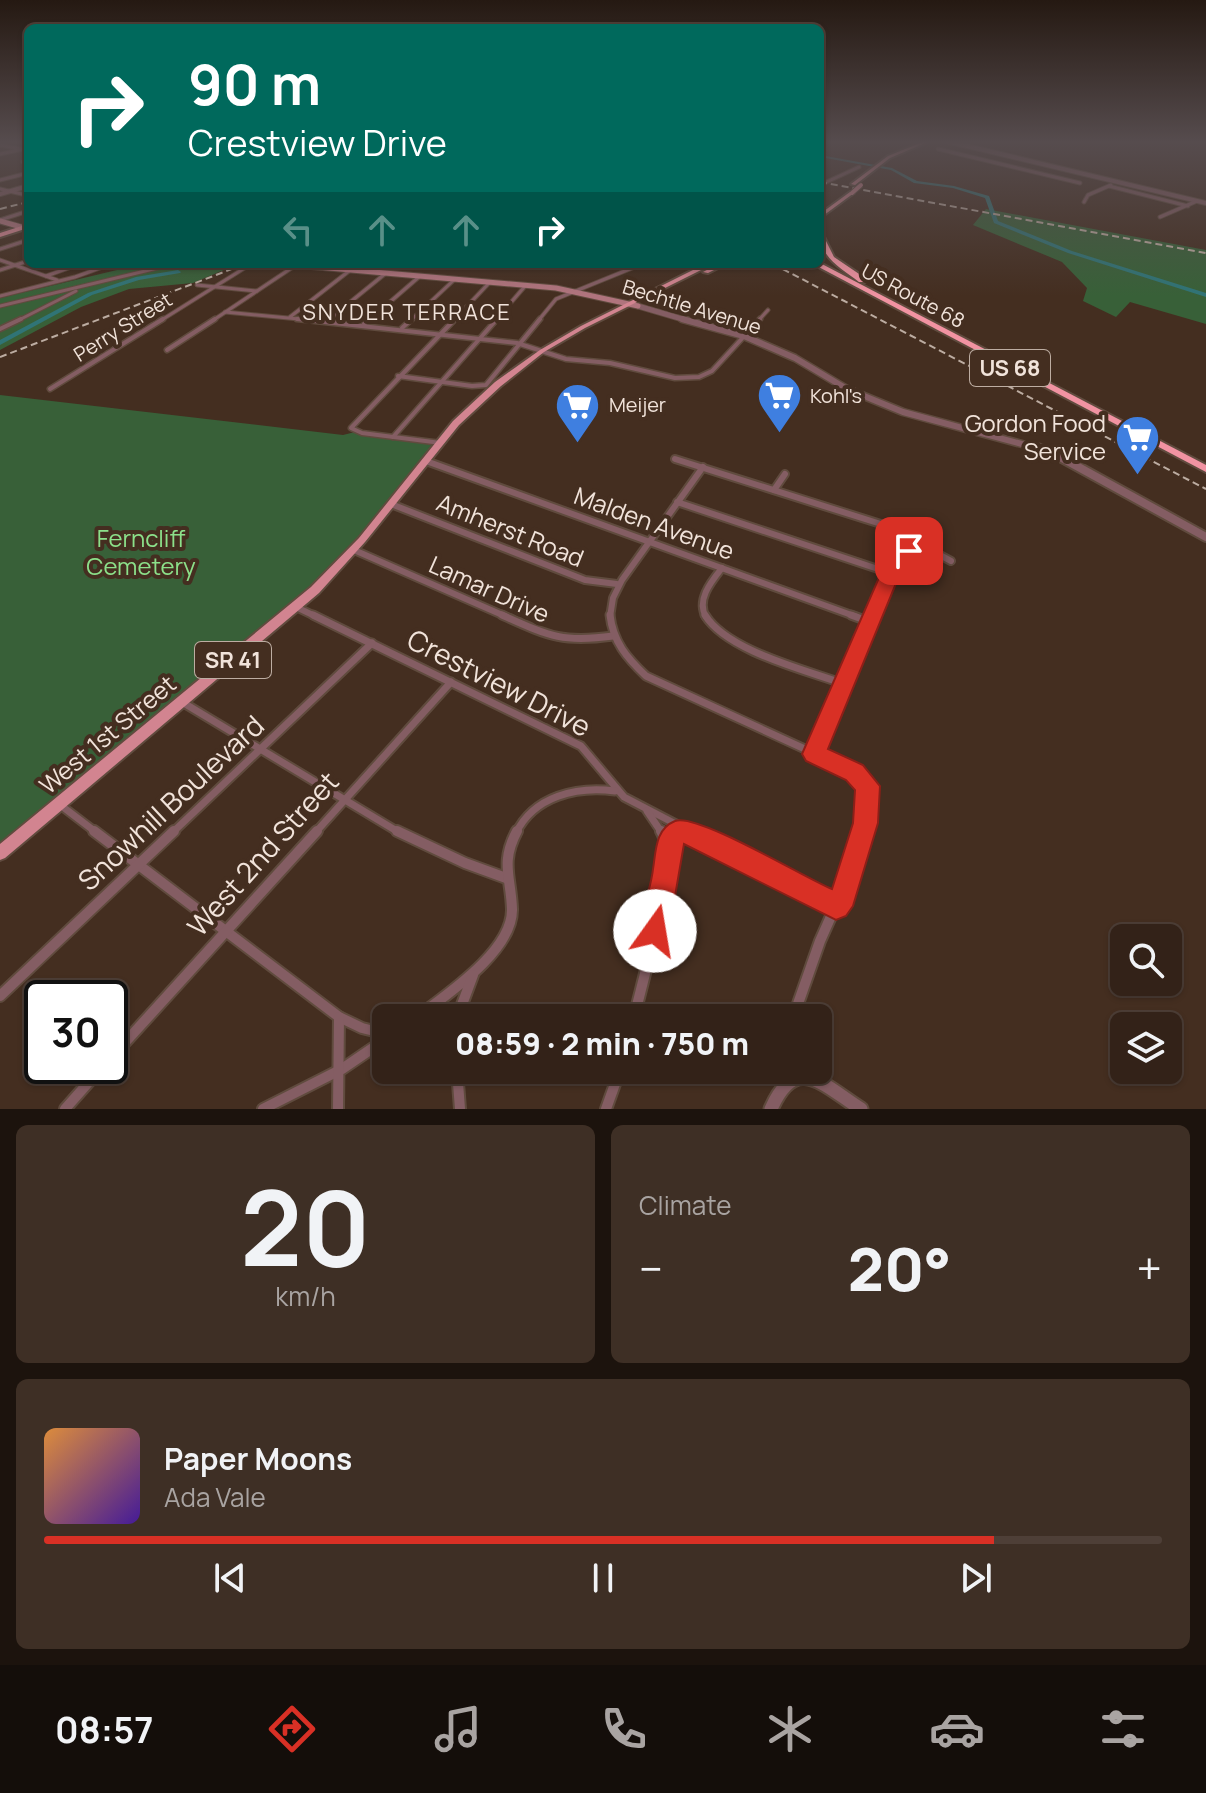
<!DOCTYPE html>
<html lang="en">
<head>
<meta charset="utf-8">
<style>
  :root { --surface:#332218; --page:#3e2f25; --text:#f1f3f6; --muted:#a9a4a2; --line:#4e3f37; --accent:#d93025 }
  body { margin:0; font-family:Manrope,sans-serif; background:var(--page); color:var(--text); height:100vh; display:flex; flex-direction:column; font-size:30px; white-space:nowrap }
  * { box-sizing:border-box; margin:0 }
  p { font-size:26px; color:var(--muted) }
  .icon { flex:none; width:44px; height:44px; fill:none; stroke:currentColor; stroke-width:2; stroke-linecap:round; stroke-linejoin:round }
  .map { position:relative; height:1109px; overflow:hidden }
  .side { display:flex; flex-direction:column; gap:16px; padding:16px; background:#1c130d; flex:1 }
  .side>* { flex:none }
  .top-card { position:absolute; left:24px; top:24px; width:800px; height:244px; border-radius:12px; box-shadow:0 2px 6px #0004,0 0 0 2px var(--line); background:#00695c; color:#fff; overflow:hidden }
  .buttons { position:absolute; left:1110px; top:924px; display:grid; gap:16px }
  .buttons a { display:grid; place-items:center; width:72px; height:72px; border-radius:12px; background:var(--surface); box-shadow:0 2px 6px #0004,0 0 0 2px var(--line); font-size:40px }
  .speed { position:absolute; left:24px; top:980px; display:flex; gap:16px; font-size:40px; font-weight:700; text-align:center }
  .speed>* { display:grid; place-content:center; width:104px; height:104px; border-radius:50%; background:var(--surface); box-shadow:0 2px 6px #0004,0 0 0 2px var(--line); line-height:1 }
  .speed .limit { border:4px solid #111; border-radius:12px; background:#fff; color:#111 }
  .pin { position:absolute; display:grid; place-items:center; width:68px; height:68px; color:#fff; margin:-34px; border-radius:16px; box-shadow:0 4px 12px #0006 }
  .me { position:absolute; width:88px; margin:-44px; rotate:13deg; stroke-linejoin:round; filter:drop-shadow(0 0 6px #0008) }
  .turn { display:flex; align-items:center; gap:28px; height:168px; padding:0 32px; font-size:36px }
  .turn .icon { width:104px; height:104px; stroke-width:2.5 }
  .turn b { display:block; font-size:56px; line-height:68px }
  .lanes { display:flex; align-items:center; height:76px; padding:0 32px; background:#0003; justify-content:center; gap:40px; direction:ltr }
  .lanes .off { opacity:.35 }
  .big { font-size:60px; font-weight:800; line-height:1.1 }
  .side .tile { flex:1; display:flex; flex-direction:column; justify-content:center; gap:12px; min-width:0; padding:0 28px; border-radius:12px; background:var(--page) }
  .side .dial { align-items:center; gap:0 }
  .dial b { font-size:104px; line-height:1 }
  .song { display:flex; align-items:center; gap:24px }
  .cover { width:96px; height:96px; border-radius:12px; background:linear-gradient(135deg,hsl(30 70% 55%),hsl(260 70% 35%)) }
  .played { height:8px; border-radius:4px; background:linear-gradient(90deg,var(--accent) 85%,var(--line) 85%) }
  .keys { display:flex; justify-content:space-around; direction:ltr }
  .heat { display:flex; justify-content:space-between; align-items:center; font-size:44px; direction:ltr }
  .side .tiles { flex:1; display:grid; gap:16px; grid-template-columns:1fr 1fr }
  .tile:last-child { grid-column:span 2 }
  .trip { position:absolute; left:372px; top:1004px; width:460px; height:80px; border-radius:12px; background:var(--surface); box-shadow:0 2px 6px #0004,0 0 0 2px var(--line); font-weight:800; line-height:80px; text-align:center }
  .tabs { display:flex; height:128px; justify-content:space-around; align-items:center; background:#140e0a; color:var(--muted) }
  .tabs .icon { width:56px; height:56px }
  .tabs .active { color:var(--accent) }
  .tabs b { font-size:36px; color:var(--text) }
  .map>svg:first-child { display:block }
</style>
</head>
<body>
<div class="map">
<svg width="1206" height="1109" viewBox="0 0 1206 1109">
  <rect width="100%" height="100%" fill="#442e20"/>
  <g fill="#386038">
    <path d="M986 209 1206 250V324L1130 302 1116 317 1083 301 1087 288 1062 262 973 225Z"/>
    <path d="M142 264H238L193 283 129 289 81 307 0 350V298Z"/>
    <path d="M0 395 343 435 355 432 441 443 341 565 0 853Z"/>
  </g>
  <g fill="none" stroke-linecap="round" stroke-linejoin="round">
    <g fill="#307476" fill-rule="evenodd">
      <path d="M820 155 892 168 917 181 954 186 989 196 998 221 1072 251 1206 293V297L1068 253 994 223 985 198 953 188 914 183 891 170 820 157Z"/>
      <path d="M178 270 181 272 180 273 139 280 92 295 0 345V340L88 293 136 277Z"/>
    </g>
    <defs>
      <g id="minor-far4">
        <path d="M863 141H879"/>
        <path d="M0 145 21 149"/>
        <path d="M938 149 1080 183"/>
        <path d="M0 154 28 148"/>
        <path d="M23 162 28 161"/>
        <path d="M0 180 28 173"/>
        <path d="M820 185 859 167"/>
        <path d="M1109 186 1188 206"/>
        <path d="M0 189 22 194"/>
        <path d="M1084 202 1088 195 1111 185"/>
        <path d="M1160 217 1197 201"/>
        <path d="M0 220 28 211"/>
        <path d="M0 249 28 240"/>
        <path d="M0 260 57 280"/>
        <path d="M0 270 28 261"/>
        <path d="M46 276 80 264"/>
        <path d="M197 285 257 291"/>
        <path d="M0 296 75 277 111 264"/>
        <path d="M0 306 174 264"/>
        <path d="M225 312 320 321"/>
        <path d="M290 317 358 264"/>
        <path d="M17 321 76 291"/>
        <path d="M160 321 251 264"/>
        <path d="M212 321 296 265"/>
        <path d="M327 321 386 273"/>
        <path d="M368 321 420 276"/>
        <path d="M410 321 455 279"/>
        <path d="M453 321 490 282"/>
        <path d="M495 321 526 285"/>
        <path d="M538 321 556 299 642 264"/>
        <path d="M758 321 768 310"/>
      </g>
      <g id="minor-far3">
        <path d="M297 319 517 343 566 359 610 363 675 378 699 377 712 371 760 319"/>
        <path d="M326 321 329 319"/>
        <path d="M364 324 370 319"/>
        <path d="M402 328 412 319"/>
        <path d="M0 329 21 319"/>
        <path d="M167 350 215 319"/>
        <path d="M398 376 472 386 486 385 540 319"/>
        <path d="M50 389 163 319"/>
        <path d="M393 437 497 319"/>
        <path d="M441 443 362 433 351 428 455 319"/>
      </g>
      <g id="minor-far2">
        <path d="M675 459 884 525 951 561"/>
        <path d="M426 461 857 617"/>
        <path d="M774 490 785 474"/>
        <path d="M677 502 890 573"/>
        <path d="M391 504 585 580 617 584"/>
        <path d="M354 550 507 617"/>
        <path d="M296 607 317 617"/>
        <path d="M610 617 613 598 622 580 703 467"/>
        <path d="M706 617C696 600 711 582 722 568"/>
        <path d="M872 617C884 588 892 563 919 544"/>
      </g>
      <g id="minor-far1">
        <path d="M313 615 581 746 624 797 693 833"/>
        <path d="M502 615C549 636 562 643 613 636"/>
        <path d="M610 615C613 642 627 658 646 676L855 772 867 784 869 803 865 833"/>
        <path d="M705 615C727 651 806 670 844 684"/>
        <path d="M851 615 870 622"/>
        <path d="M182 702 400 833"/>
        <path d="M814 754 873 615"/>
        <path d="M59 804 97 833"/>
        <path d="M647 811 662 833"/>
        <path d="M172 833 372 643"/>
        <path d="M315 833 451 682"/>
        <path d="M516 833C534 796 577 786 615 791"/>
        <path d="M677 833 687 831"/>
      </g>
      <g id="minor">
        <path d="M94 831 339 1017 362 1028 386 1034"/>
        <path d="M397 831 465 863 506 878"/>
        <path d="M689 831 836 906"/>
        <path d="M669 848 674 833 687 831"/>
        <path d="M0 996 174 831"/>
        <path d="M416 1018C446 995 513 951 512 909 511 877 500 863 517 831"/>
        <path d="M457 1018 473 975"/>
        <path d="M634 1018C642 982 679 857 661 831"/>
        <path d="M793 1018 820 941 856 860 865 831"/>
        <path d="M110 1059 317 831"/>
        <path d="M457 1070 460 1109"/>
        <path d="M65 1109 103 1066"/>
        <path d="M263 1109 342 1069 386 1039"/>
        <path d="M338 1109 339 1017"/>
        <path d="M606 1109 620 1070"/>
      </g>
      <g id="tertiary-far4">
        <path d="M946 141 1206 203"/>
        <path d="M0 194 28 186"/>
      </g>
      <path id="tertiary-far3" d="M638 306 689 321"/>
      <path id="tertiary-far2" d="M682 319 744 336 795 358 847 389 903 412 1044 450"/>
      <path id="tertiary-far1" d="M1037 448 1051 452 1206 537"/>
      <path id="tertiary" d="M771 1109C796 1052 823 1085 861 1109"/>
      <g id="secondary">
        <path d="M0 221 28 229"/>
        <path d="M283 264 556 288 638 306"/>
      </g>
      <g id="primary">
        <path d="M925 141H930L890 158 855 185 851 184 888 156Z"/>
        <path d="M850 192 854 193 820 218V214Z"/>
        <path d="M28 224V228L0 237V233Z"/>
        <path d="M705 264H713L585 328 544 352 501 386 459 425 365 542 319 593 5 858 0 860V844L311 587 359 538 453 421 495 382 540 350 581 326Z"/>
        <path d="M718 264H726L708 273 703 272Z"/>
      </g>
      <g id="motorway">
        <path d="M820 233 823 235 834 257 865 278V282H859C841 268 820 258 820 233Z"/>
        <path d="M820 263 1206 465V472L813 264Z"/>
      </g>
    </defs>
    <use href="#minor-far4" stroke="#604b3e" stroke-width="5"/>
    <use href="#minor-far3" stroke="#604b3e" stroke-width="7"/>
    <use href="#minor-far2" stroke="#604b3e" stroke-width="10"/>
    <use href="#minor-far1" stroke="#604b3e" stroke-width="11"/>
    <use href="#minor" stroke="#604b3e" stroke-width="14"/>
    <use href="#tertiary-far4" stroke="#604b3e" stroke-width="6"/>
    <use href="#tertiary-far3" stroke="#604b3e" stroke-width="7"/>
    <use href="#tertiary-far2" stroke="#604b3e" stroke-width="9"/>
    <use href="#tertiary-far1" stroke="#604b3e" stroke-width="12"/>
    <use href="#tertiary" stroke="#604b3e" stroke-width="17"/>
    <use href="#secondary" stroke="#604b3e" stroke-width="7"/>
    <use href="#primary" stroke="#604b3e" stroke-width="4"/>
    <use href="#motorway" stroke="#604b3e" stroke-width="4"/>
    <use href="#minor-far4" stroke="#845d63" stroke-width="3"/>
    <use href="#minor-far3" stroke="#845d63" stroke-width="4"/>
    <use href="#minor-far2" stroke="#845d63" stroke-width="6"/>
    <use href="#minor-far1" stroke="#845d63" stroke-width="7"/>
    <use href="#minor" stroke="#845d63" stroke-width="10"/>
    <use href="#tertiary-far4" stroke="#845d63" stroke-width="4"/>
    <use href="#tertiary-far3" stroke="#845d63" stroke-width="5"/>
    <use href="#tertiary-far2" stroke="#845d63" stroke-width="6"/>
    <use href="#tertiary-far1" stroke="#845d63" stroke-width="8"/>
    <use href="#tertiary" stroke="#845d63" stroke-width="13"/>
    <use href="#secondary" stroke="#b0747d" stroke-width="5"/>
    <use href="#primary" fill="#d28490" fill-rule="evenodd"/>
    <use href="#motorway" fill="#f193a2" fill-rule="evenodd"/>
    <g stroke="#bcaca1" stroke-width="2" stroke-dasharray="7 4" stroke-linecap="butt">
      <path d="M820 182 1206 253"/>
      <path d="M0 209 28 202"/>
      <path d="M773 264 1206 489"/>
      <path d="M0 357 245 264"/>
    </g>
    <defs>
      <path id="primary-bridge" d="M852 193 861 185"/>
    </defs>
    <use href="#primary-bridge" stroke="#604b3e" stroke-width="6" stroke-linecap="butt"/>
    <use href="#primary-bridge" stroke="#d28490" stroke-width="4"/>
  </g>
  <linearGradient id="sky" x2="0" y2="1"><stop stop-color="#251912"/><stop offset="0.48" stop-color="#564c4e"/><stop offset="1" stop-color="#564c4e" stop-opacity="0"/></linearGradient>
  <rect width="1206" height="296" fill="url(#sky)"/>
  <path fill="#d93025" stroke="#8d1f18" stroke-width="2" d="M909 545 918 551 899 576 828 749 863 765 880 786 878 823 853 906 846 916 836 920 684 844 669 931 665 941 655 945 645 941C636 921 651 891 653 869 656 851 655 829 675 821 696 812 805 878 832 889L853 823 855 790 846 780 806 761 802 754 881 573 903 546Z"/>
  <defs>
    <symbol id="supermarket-pin" viewBox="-11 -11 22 30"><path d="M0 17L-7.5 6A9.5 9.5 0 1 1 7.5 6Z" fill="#3f7fe0" stroke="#442e20"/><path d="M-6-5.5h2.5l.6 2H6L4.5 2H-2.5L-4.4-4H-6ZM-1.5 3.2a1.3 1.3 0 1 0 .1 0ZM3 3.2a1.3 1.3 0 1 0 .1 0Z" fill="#fff"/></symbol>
  </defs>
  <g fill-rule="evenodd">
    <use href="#supermarket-pin" x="754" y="370" width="51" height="69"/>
    <use href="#supermarket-pin" x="552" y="380" width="51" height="69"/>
    <use href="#supermarket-pin" x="1112" y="412" width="51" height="69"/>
  </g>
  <g text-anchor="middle" stroke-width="8" stroke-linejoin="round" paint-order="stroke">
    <g font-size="20" fill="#f1e3da" stroke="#442e20">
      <text transform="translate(913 296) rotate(28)" y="7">US Route 68</text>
      <text transform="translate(692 307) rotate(17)" y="7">Bechtle Avenue</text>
      <text transform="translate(123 327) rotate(-32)" y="7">Perry Street</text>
    </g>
    <g font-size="20" fill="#f1e3da" stroke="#442e20" text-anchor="start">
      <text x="810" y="403">Kohl's</text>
      <text x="609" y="412">Meijer</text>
    </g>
    <g font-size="22" letter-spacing="2" fill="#f1e3da" stroke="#442e20">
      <text x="407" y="320">SNYDER TERRACE</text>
    </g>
    <g fill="#442e20" stroke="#bdada2" stroke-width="2">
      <rect x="970" y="350" width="80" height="36" rx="6"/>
      <rect x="195" y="642" width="76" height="36" rx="6"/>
    </g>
    <g font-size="22" font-weight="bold" fill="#f1e3da">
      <text x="1010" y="376">US 68</text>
      <text x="233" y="668">SR 41</text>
    </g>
    <g font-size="24" fill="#f1e3da" stroke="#442e20" text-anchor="end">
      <text x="1106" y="432">Gordon Food<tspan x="1106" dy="28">Service</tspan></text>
    </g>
    <g font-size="24" fill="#f1e3da" stroke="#442e20">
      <text transform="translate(654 524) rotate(20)" y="8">Malden Avenue</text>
      <text transform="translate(510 531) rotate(22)" y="8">Amherst Road</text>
      <text transform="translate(489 590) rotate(24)" y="8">Lamar Drive</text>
      <text transform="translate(108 735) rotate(-40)" y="8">West 1st Street</text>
    </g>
    <g font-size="24" fill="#8ce08a" stroke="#442e20">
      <text x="141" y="547">Ferncliff<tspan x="141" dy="28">Cemetery</tspan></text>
    </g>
    <g font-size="28" fill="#f1e3da" stroke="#442e20">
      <text transform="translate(499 683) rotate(27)" y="10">Crestview Drive</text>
      <text transform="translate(171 803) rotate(-43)" y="10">Snowhill Boulevard</text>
      <text transform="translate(263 854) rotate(-48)" y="10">West 2nd Street</text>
    </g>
  </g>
</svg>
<div class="buttons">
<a><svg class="icon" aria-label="search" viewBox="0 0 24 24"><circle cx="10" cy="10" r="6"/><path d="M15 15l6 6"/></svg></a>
<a><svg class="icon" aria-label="layers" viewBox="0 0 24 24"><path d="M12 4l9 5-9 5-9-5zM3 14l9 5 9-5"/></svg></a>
</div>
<div class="speed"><div class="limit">30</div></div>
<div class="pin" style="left:909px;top:551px;background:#d93025"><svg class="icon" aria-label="arrive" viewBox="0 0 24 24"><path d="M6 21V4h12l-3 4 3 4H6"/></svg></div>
<svg class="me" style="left:655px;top:931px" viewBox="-20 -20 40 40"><circle r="19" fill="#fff"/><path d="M0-13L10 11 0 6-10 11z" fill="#d93025"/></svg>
<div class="trip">08:59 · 2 min · 750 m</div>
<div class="top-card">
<div class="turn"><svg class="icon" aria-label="right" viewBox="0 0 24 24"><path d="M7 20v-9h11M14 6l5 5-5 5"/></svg><div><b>90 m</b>Crestview Drive</div></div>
<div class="lanes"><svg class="icon off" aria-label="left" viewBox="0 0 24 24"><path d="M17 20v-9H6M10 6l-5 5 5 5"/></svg><svg class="icon off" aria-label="ahead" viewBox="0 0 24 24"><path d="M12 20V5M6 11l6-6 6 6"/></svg><svg class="icon off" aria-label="ahead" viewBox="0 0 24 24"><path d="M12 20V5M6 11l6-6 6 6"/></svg><svg class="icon" aria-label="right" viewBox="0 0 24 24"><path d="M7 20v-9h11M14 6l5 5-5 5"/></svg></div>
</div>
</div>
<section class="side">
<div class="tiles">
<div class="tile dial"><b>20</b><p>km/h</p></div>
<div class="tile"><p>Climate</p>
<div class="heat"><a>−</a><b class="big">20°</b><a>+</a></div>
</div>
<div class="tile">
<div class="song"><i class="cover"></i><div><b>Paper Moons</b><p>Ada Vale</p></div></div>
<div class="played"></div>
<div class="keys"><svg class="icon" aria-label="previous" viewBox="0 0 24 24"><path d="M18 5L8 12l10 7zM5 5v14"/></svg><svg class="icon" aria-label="pause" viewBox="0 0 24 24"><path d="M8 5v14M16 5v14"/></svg><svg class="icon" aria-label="next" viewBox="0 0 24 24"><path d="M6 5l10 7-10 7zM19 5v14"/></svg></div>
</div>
</div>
</section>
<nav class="tabs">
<b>08:57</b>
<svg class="icon active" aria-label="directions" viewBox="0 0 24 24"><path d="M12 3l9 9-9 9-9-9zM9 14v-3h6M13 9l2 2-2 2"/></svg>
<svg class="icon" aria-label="music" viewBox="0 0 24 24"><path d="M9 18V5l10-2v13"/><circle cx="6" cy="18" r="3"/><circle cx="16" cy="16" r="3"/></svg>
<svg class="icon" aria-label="phone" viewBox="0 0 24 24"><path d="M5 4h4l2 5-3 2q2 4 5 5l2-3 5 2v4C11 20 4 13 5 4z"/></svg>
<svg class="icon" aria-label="climate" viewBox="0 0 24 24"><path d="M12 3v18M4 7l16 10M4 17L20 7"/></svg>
<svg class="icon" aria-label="car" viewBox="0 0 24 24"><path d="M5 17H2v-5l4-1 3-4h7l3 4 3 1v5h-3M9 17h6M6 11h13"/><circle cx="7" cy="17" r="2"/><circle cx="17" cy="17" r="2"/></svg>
<svg class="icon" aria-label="filters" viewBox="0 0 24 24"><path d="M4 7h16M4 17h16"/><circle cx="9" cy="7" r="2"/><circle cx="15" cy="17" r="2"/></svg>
</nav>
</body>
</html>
